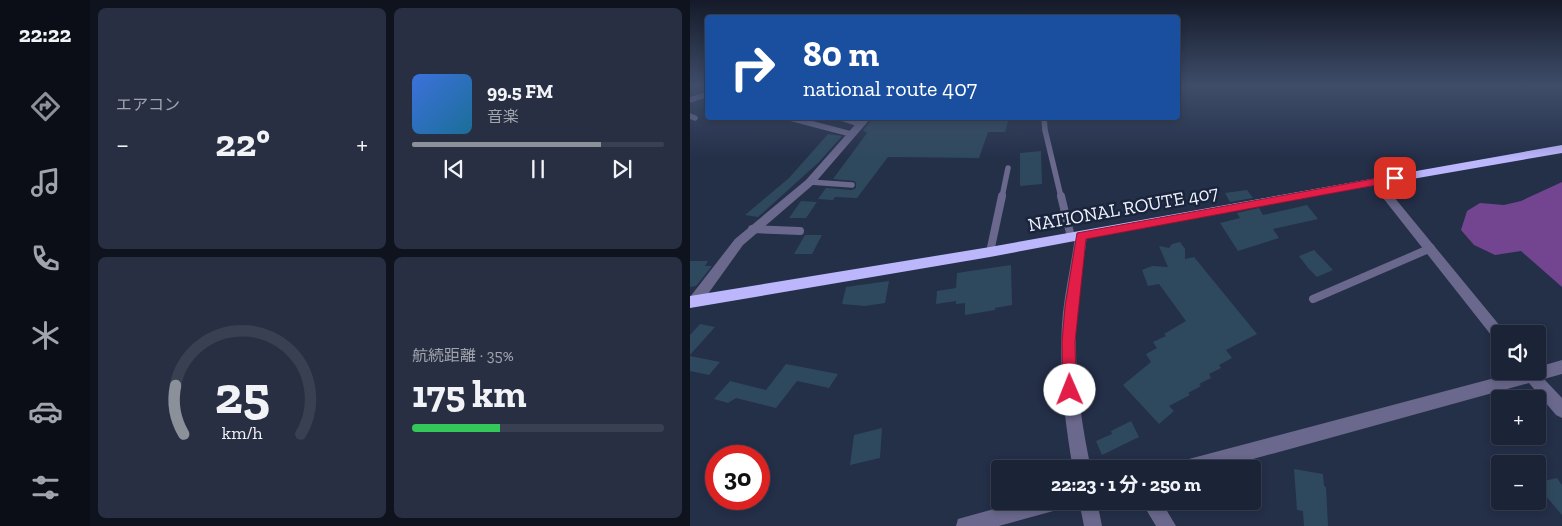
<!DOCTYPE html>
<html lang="ja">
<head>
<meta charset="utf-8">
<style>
  :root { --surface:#1b2336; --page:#282f42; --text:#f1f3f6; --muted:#a0a4ad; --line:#394051; --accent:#8c9099 }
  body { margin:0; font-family:"Zilla Slab","Noto Sans JP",serif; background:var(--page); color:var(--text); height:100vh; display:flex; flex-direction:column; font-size:19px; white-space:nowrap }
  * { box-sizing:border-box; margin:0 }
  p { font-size:16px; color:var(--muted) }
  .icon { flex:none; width:28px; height:28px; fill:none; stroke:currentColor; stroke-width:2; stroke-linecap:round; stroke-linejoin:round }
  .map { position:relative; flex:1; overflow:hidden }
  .sheet { display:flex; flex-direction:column; gap:8px; padding:8px; background:#0f131e; width:600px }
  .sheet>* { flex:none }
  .guide { position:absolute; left:15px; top:15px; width:475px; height:105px; border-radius:5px; box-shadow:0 2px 8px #0003,0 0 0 1px var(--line); background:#1a4fa0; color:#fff; overflow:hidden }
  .tools { position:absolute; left:801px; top:325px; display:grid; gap:10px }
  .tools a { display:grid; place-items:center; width:55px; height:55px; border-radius:5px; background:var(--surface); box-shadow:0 2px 8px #0003,0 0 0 1px var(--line); font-size:25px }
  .speed { position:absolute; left:15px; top:445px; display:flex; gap:10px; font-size:25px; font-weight:700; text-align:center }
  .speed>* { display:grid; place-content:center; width:65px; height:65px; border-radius:50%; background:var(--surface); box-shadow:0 2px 8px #0003,0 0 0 1px var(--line); line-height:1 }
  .speed .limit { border:8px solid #d22; background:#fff; color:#111 }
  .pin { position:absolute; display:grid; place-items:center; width:42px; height:42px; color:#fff; margin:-21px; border-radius:10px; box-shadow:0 2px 8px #0006 }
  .me { position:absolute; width:55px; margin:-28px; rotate:359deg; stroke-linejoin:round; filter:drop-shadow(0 0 4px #0008) }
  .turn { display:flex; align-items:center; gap:18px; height:105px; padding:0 15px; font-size:22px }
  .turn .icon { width:65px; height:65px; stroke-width:2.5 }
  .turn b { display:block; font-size:35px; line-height:42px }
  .big { font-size:38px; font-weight:700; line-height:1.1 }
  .sheet .card { flex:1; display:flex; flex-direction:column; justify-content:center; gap:8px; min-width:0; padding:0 18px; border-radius:8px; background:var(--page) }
  .sheet .dial { align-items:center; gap:0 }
  .dial svg { height:130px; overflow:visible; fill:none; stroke:var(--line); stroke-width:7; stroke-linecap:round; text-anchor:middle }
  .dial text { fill:var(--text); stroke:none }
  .song { display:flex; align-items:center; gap:15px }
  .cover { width:60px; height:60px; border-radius:8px; background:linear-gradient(135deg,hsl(220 70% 55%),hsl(200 70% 35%)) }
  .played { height:5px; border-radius:2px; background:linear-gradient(90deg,var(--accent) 75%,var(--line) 75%) }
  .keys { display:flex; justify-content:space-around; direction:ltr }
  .heat { display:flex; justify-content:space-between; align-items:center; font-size:28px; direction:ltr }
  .charge { height:8px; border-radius:4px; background:linear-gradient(90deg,#34c759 35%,var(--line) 0) }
  .sheet .tiles { flex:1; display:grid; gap:8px; grid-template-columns:repeat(2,1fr) }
  .trip { position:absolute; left:301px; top:460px; width:270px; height:50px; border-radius:5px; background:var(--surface); box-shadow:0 2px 8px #0003,0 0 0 1px var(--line); font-weight:700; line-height:50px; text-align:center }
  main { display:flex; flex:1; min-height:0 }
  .menu { display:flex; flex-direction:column; width:90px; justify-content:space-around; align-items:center; background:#0b0e16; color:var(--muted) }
  .menu .icon { width:35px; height:35px }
  .menu .current { color:var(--accent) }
  .menu b { font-size:22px; color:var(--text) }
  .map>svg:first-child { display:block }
</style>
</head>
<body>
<main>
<nav class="menu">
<b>22:22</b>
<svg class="icon current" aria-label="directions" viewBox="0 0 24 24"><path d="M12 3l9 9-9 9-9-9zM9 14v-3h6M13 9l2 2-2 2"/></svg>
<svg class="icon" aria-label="music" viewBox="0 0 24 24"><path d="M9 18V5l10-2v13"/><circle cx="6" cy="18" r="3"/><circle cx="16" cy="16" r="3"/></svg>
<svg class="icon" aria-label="phone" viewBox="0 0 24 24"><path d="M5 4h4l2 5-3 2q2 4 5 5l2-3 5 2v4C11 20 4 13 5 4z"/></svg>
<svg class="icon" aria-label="climate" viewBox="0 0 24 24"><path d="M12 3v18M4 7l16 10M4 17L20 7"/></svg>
<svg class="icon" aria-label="car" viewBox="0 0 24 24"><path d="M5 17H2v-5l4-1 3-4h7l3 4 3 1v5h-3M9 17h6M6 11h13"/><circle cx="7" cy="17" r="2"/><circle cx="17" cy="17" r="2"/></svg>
<svg class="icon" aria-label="filters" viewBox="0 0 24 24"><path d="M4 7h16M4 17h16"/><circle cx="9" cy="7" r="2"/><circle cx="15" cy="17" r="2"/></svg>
</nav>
<section class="sheet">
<div class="tiles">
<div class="card"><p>エアコン</p>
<div class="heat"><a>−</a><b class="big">22°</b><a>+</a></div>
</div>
<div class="card">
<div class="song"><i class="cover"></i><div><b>99.5 FM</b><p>音楽</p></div></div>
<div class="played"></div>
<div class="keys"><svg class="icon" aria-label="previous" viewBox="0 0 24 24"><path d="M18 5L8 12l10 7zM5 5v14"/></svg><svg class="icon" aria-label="pause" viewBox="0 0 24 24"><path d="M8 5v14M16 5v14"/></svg><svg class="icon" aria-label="next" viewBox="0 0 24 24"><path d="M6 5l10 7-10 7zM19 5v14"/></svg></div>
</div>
<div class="card dial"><svg viewBox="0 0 100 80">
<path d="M14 69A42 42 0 1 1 86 69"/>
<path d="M14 69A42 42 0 0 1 9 39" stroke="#8c9099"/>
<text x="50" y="56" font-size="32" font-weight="700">25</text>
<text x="50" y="72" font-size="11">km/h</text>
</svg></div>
<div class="card"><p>航続距離 · 35%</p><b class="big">175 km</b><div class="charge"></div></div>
</div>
</section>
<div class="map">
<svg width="872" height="526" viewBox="0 0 872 526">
  <rect width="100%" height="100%" fill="#242f48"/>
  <path fill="#734590" d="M872 182V287L831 251 805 255 784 245 771 230 777 211 790 203 814 205 831 201Z"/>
  <g fill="#2e495d">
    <path d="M183 118H319L315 132H298L289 158 198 157 167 198 145 197 143 200 128 199 136 188 162 190 166 188V183L164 181 143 179 177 133 173 130Z"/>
    <path d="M138 134 152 136 129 162 68 217 55 215 99 178Z"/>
    <path d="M351 151 352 184 330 186V153Z"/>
    <path d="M557 190 563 198 540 202 535 193Z"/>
    <path d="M111 201 127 202 116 218H99Z"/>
    <path d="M617 205 628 219 583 229 589 238 548 251 530 223 550 218 547 213 569 208 573 215Z"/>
    <path d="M115 235H132L122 254H104Z"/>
    <path d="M490 242 495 249V259L504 257 567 334 536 350 542 358 529 365 531 368 519 374 521 378 509 384 511 386 498 393 500 395 479 406 484 411 469 424 433 385 461 362 456 354 467 348 463 342 476 336 474 334 496 321 469 284 458 286 452 270 462 266 478 267 469 246 479 248 482 244Z"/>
    <path d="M624 250 643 270 627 277 618 268 609 256Z"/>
    <path d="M0 261H18L15 266H22L6 286 0 287Z"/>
    <path d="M321 265 322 305 305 308V310L275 315V303L266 304V301L246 304 247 291 266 288 267 273Z"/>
    <path d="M199 281 195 303 175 306 152 304 156 287Z"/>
    <path d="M10 324 25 327 0 355V335Z"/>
    <path d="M0 356 30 362 19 375 0 371Z"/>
    <path d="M96 364 148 374 139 388 107 381 86 408 46 398 38 403 24 399 40 381 76 390Z"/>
    <path d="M441 421 449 437 412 455 406 441 422 434 421 431Z"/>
    <path d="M192 428 190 458 160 465 164 435Z"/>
    <path d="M604 469 633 474 634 486 636 487 638 526H614L613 511 607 510Z"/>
    <path d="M867 478 872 485V515L855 495 857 494 849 482Z"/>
  </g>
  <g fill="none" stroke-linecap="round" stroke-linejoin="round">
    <g stroke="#6a688c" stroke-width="5.5">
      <path d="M0 100 18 94"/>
      <path d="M0 116 5 118"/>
      <path d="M100 118 161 134"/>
      <path d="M151 118 169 124"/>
      <path d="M354 118 355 130 371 197"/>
      <path d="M120 182 162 185"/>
      <path d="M312 197 318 168"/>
    </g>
    <g stroke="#6a688c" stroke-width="8">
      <path d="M371 196 381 237"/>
      <path d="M62 229 110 231"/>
      <path d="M300 252 312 196"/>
      <path d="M623 299 741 248"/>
    </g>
    <g fill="#6a688c" fill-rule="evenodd">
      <path d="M171 118H181L124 184 53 245 10 305 5 306 0 305V297L45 239 116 180Z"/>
      <path d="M686 179 690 180 815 332 816 334H810V342L805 340 682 184 681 182Z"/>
      <path d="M391 232 397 236C394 261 389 287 387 312 383 365 390 417 401 469H383C374 417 368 365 373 312 376 286 382 261 385 236Z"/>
      <path d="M872 360V374L854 379 872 398V418L866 415 839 383 527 469H487L489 463 495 460 831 371H848V367Z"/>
      <path d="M333 501H376L373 507 367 510 309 526H266L268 519 275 517Z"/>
      <path d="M389 501H407L412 526H394Z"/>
      <path d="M451 501H471L486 526H466Z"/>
    </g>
    <path fill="#bcb6fd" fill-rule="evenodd" d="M872 145V153L630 195 300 257 0 308V296L300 247Z"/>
  </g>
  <linearGradient id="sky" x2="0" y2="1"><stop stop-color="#141a28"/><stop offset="0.54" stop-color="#3f4d6a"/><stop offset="1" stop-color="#3f4d6a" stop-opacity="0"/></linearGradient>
  <rect width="872" height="159" fill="url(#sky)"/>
  <path fill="#e11d48" stroke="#92132f" d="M705 175 710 178 708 181 396 239 385 342 386 390 384 395 380 396 375 395 373 390 372 342 375 307 387 233Z"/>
  <g text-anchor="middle" stroke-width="5" stroke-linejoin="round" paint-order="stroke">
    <g font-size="19" fill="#eef3fd" stroke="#1a253d">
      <text transform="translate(433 208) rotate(-10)" y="7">NATIONAL ROUTE 407</text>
    </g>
  </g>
</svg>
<div class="tools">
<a><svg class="icon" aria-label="sound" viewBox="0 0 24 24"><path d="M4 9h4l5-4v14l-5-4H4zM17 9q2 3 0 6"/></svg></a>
<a>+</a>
<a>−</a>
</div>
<div class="speed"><div class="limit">30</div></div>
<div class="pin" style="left:705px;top:178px;background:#d93025"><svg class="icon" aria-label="arrive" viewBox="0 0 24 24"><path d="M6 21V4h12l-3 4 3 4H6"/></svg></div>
<svg class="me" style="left:380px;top:390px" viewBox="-20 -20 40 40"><circle r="19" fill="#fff"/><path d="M0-13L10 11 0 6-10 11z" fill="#e11d48"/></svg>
<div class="trip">22:23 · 1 分 · 250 m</div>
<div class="guide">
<div class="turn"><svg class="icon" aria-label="right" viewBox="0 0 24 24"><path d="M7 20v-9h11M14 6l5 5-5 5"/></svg><div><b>80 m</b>national route 407</div></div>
</div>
</div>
</main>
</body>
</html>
